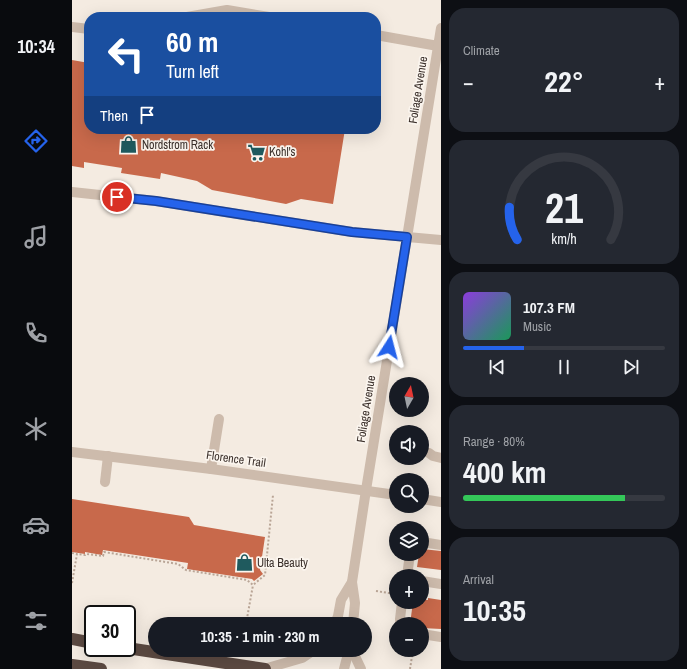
<!DOCTYPE html>
<html lang="en">
<head>
<meta charset="utf-8">
<style>
  :root { --surface:#171b24; --page:#242831; --text:#f1f3f6; --muted:#9ea1a6; --line:#363941; --accent:#2563eb }
  body { margin:0; font-family:"Archivo Narrow",sans-serif; background:var(--page); color:var(--text); height:100vh; display:flex; flex-direction:column; font-size:15px; white-space:nowrap }
  * { box-sizing:border-box; margin:0 }
  p { font-size:13px; color:var(--muted) }
  .icon { flex:none; width:22px; height:22px; fill:none; stroke:currentColor; stroke-width:2; stroke-linecap:round; stroke-linejoin:round }
  .map { position:relative; flex:1; overflow:hidden }
  .side { display:flex; flex-direction:column; gap:8px; padding:8px; background:#0d0f14; width:246px }
  .side>* { flex:none }
  .hud { position:absolute; left:12px; top:12px; width:297px; height:122px; border-radius:16px; box-shadow:0 4px 16px #0002; background:#1a4fa0; color:#fff; overflow:hidden }
  .needle { width:26px; rotate:9deg }
  .fabs { position:absolute; left:317px; top:377px; display:grid; gap:8px }
  .fabs a { display:grid; place-items:center; width:40px; height:40px; border-radius:50%; background:var(--surface); box-shadow:0 4px 16px #0002; font-size:20px }
  .speed { position:absolute; left:12px; top:605px; display:flex; gap:8px; font-size:20px; font-weight:700; text-align:center }
  .speed>* { display:grid; place-content:center; width:52px; height:52px; border-radius:50%; background:var(--surface); box-shadow:0 4px 16px #0002; line-height:1 }
  .speed .limit { border:2px solid #111; border-radius:6px; background:#fff; color:#111 }
  .pin { position:absolute; display:grid; place-items:center; width:34px; height:34px; color:#fff; margin:-17px; border:2px solid #fff; border-radius:50%; box-shadow:0 1px 4px #0007 }
  .me { position:absolute; width:44px; margin:-22px; rotate:9deg; stroke-linejoin:round; filter:drop-shadow(0 0 3px #0008) }
  .turn { display:flex; align-items:center; gap:14px; height:84px; padding:0 16px; font-size:18px }
  .turn .icon { width:52px; height:52px; stroke-width:2.5 }
  .turn b { display:block; font-size:28px; line-height:34px }
  .then { display:flex; align-items:center; height:38px; padding:0 16px; background:#0003; gap:8px; font-size:15px }
  .big { font-size:30px; font-weight:700; line-height:1.1 }
  .side .card { flex:1; display:flex; flex-direction:column; justify-content:center; gap:6px; min-width:0; padding:0 14px; border-radius:16px; background:var(--page) }
  .side .dial { align-items:center; gap:0 }
  .dial svg { height:104px; overflow:visible; fill:none; stroke:var(--line); stroke-width:7; stroke-linecap:round; text-anchor:middle }
  .dial text { fill:var(--text); stroke:none }
  .song { display:flex; align-items:center; gap:12px }
  .cover { width:48px; height:48px; border-radius:6px; background:linear-gradient(135deg,hsl(270 70% 55%),hsl(150 70% 35%)) }
  .played { height:4px; border-radius:2px; background:linear-gradient(90deg,var(--accent) 30%,var(--line) 30%) }
  .keys { display:flex; justify-content:space-around; direction:ltr }
  .heat { display:flex; justify-content:space-between; align-items:center; font-size:22px; direction:ltr }
  .charge { height:6px; border-radius:3px; background:linear-gradient(90deg,#34c759 80%,var(--line) 0) }
  .trip { position:absolute; left:76px; top:617px; width:224px; height:40px; border-radius:20px; background:var(--surface); box-shadow:0 4px 16px #0002; font-weight:700; line-height:40px; text-align:center }
  main { display:flex; flex:1; min-height:0 }
  .tabs { display:flex; flex-direction:column; width:72px; justify-content:space-around; align-items:center; background:#090b0e; color:var(--muted) }
  .tabs .icon { width:28px; height:28px }
  .tabs .active { color:var(--accent) }
  .tabs b { font-size:18px; color:var(--text) }
  .map>svg:first-child { display:block }
</style>
</head>
<body>
<main>
<nav class="tabs">
<b>10:34</b>
<svg class="icon active" aria-label="directions" viewBox="0 0 24 24"><path d="M12 3l9 9-9 9-9-9zM9 14v-3h6M13 9l2 2-2 2"/></svg>
<svg class="icon" aria-label="music" viewBox="0 0 24 24"><path d="M9 18V5l10-2v13"/><circle cx="6" cy="18" r="3"/><circle cx="16" cy="16" r="3"/></svg>
<svg class="icon" aria-label="phone" viewBox="0 0 24 24"><path d="M5 4h4l2 5-3 2q2 4 5 5l2-3 5 2v4C11 20 4 13 5 4z"/></svg>
<svg class="icon" aria-label="climate" viewBox="0 0 24 24"><path d="M12 3v18M4 7l16 10M4 17L20 7"/></svg>
<svg class="icon" aria-label="car" viewBox="0 0 24 24"><path d="M5 17H2v-5l4-1 3-4h7l3 4 3 1v5h-3M9 17h6M6 11h13"/><circle cx="7" cy="17" r="2"/><circle cx="17" cy="17" r="2"/></svg>
<svg class="icon" aria-label="filters" viewBox="0 0 24 24"><path d="M4 7h16M4 17h16"/><circle cx="9" cy="7" r="2"/><circle cx="15" cy="17" r="2"/></svg>
</nav>
<div class="map">
<svg width="369" height="669" viewBox="0 0 369 669">
  <rect width="100%" height="100%" fill="#f4ebe1"/>
  <g fill="#c8694b">
    <path d="M0 60 17 63V129H273L261 204 229 199 214 204 140 190 125 181 89 173 88 179 49 173 50 168 12 162V168L0 166Z"/>
    <path d="M0 499 117 517 122 525 193 537 188 570 191 574 182 581 180 579 115 569 116 563 31 550 30 555 13 552V554L0 552Z"/>
    <path d="M350 549 369 551V570L345 567 347 554H350Z"/>
    <path d="M356 598 369 600V629L350 628V624H338L341 602H350V599L356 600Z"/>
  </g>
  <g fill="none" stroke-linecap="round" stroke-linejoin="round">
    <g stroke="#b9a596" stroke-width="2" stroke-dasharray="2 2" stroke-linecap="butt">
      <path d="M0 553 5 554"/>
      <path d="M0 583 5 554 13 555 14 554 31 556 32 552 106 564 114 570 175 580 181 585 193 575 201 495"/>
      <path d="M304 591 323 594"/>
      <path d="M174 624 181 585"/>
      <path d="M338 669 341 650"/>
    </g>
    <g stroke="#cdbbac" stroke-width="10">
      <path d="M115 17 155 10 197 17"/>
      <path d="M0 27 17 29"/>
      <path d="M304 35 366 46"/>
      <path d="M0 192 84 201 280 232 369 240"/>
      <path d="M0 452 139 469 324 495"/>
      <path d="M357 453 361 456 369 458"/>
      <path d="M139 469 147 419"/>
      <path d="M33 482 36 456"/>
      <path d="M350 499 369 502"/>
      <path d="M350 542 369 545"/>
      <path d="M335 576 338 554"/>
      <path d="M350 581 369 584"/>
      <path d="M263 624 266 616 269 600 280 582"/>
      <path d="M281 624 283 603 280 582 294 490 369 28"/>
      <path d="M328 624V619L330 602"/>
      <path d="M350 634 369 637"/>
      <path d="M280 650 289 669"/>
      <path d="M192 669 230 658 242 650"/>
      <path d="M272 669 277 650"/>
    </g>
    <g stroke="#5c4a42" stroke-width="12">
      <path d="M0 639 21 643"/>
      <path d="M55 648 193 669"/>
      <path d="M0 665 29 669"/>
    </g>
  </g>
  <g fill="none" stroke-linecap="round" stroke-linejoin="round">
    <defs>
      <path id="route" d="M45 197 84 201 280 232 335 237 317 347"/>
    </defs>
    <use href="#route" stroke="#184099" stroke-width="10"/>
    <use href="#route" stroke="#2563eb" stroke-width="7"/>
  </g>
  <defs>
    <symbol id="shop-bare" viewBox="-9 -9 18 18"><path d="M-5-2.5h2.3a2.7 3.5 0 0 1 5.4 0H5L5.5 6h-11ZM-1.5-2.5h3a1.5 2.3 0 0 0-3 0Z" fill="#1f5a5e" stroke="#fbf5ee" stroke-width="2.5" paint-order="stroke"/></symbol>
    <symbol id="supermarket-bare" viewBox="-9 -9 18 18"><path d="M-6-5.5h2.5l.6 2H6L4.5 2H-2.5L-4.4-4H-6ZM-1.5 3.2a1.3 1.3 0 1 0 .1 0ZM3 3.2a1.3 1.3 0 1 0 .1 0Z" fill="#1f5a5e" stroke="#fbf5ee" stroke-width="2.5" paint-order="stroke"/></symbol>
  </defs>
  <g fill-rule="evenodd">
    <use href="#shop-bare" x="44" y="132" width="25" height="25"/>
    <use href="#supermarket-bare" x="172" y="140" width="25" height="25"/>
    <use href="#shop-bare" x="160" y="550" width="25" height="25"/>
  </g>
  <g text-anchor="middle" stroke-width="3.5" stroke-linejoin="round" paint-order="stroke">
    <g font-size="12" fill="#3b302b" stroke="#fbf5ee">
      <text transform="translate(346 90) rotate(-81)" y="4">Foliage Avenue</text>
      <text transform="translate(294 409) rotate(-81)" y="4">Foliage Avenue</text>
      <text transform="translate(164 459) rotate(8)" y="4">Florence Trail</text>
    </g>
    <g font-size="12" fill="#3b302b" stroke="#fbf5ee" text-anchor="start">
      <text x="70" y="149">Nordstrom Rack</text>
      <text x="197" y="156">Kohl's</text>
      <text x="185" y="567">Ulta Beauty</text>
    </g>
  </g>
</svg>
<div class="fabs">
<a><svg class="needle" viewBox="-14 -14 28 28"><path d="M0-13l5 13h-10z" fill="#e53935"/><path d="M0 13l5-13h-10z" fill="#9ea1a6"/></svg></a>
<a><svg class="icon" aria-label="sound" viewBox="0 0 24 24"><path d="M4 9h4l5-4v14l-5-4H4zM17 9q2 3 0 6"/></svg></a>
<a><svg class="icon" aria-label="search" viewBox="0 0 24 24"><circle cx="10" cy="10" r="6"/><path d="M15 15l6 6"/></svg></a>
<a><svg class="icon" aria-label="layers" viewBox="0 0 24 24"><path d="M12 4l9 5-9 5-9-5zM3 14l9 5 9-5"/></svg></a>
<a>+</a>
<a>−</a>
</div>
<div class="speed"><div class="limit">30</div></div>
<div class="pin" style="left:45px;top:197px;background:#d93025"><svg class="icon" aria-label="arrive" viewBox="0 0 24 24"><path d="M6 21V4h12l-3 4 3 4H6"/></svg></div>
<svg class="me" style="left:317px;top:347px" viewBox="-20 -20 40 40"><path d="M0-17L14 15 0 8-14 15z" fill="#2563eb" stroke="#fff" stroke-width="4"/></svg>
<div class="trip">10:35 · 1 min · 230 m</div>
<div class="hud">
<div class="turn"><svg class="icon" aria-label="left" viewBox="0 0 24 24"><path d="M17 20v-9H6M10 6l-5 5 5 5"/></svg><div><b>60 m</b>Turn left</div></div>
<div class="then">Then<svg class="icon" aria-label="arrive" viewBox="0 0 24 24"><path d="M6 21V4h12l-3 4 3 4H6"/></svg></div>
</div>
</div>
<section class="side">
<div class="card"><p>Climate</p>
<div class="heat"><a>−</a><b class="big">22°</b><a>+</a></div>
</div>
<div class="card dial"><svg viewBox="0 0 100 80">
<path d="M14 69A42 42 0 1 1 86 69"/>
<path d="M14 69A42 42 0 0 1 8 44" stroke="#2563eb"/>
<text x="50" y="56" font-size="32" font-weight="700">21</text>
<text x="50" y="72" font-size="11">km/h</text>
</svg></div>
<div class="card">
<div class="song"><i class="cover"></i><div><b>107.3 FM</b><p>Music</p></div></div>
<div class="played"></div>
<div class="keys"><svg class="icon" aria-label="previous" viewBox="0 0 24 24"><path d="M18 5L8 12l10 7zM5 5v14"/></svg><svg class="icon" aria-label="pause" viewBox="0 0 24 24"><path d="M8 5v14M16 5v14"/></svg><svg class="icon" aria-label="next" viewBox="0 0 24 24"><path d="M6 5l10 7-10 7zM19 5v14"/></svg></div>
</div>
<div class="card"><p>Range · 80%</p><b class="big">400 km</b><div class="charge"></div></div>
<div class="card"><p>Arrival</p><b class="big">10:35</b></div>
</section>
</main>
</body>
</html>
